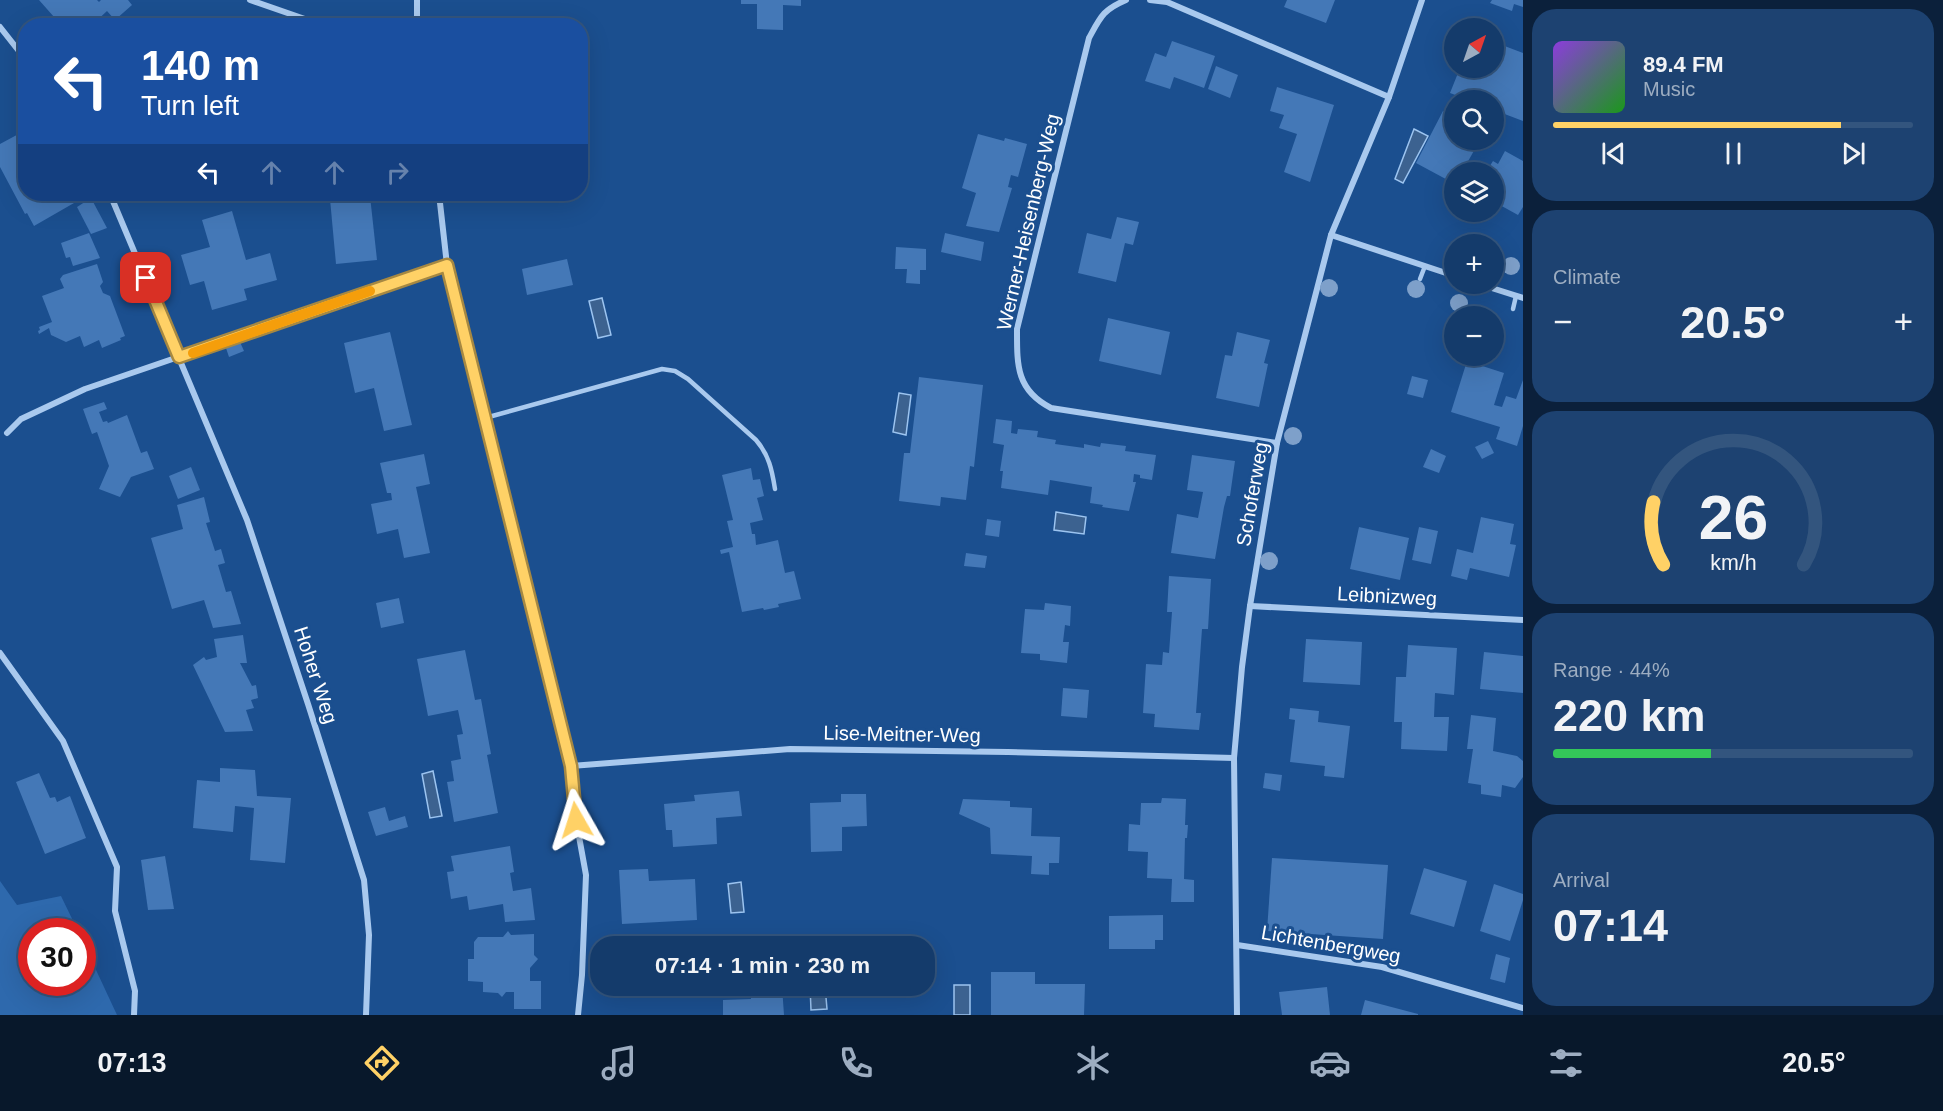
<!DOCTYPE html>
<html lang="en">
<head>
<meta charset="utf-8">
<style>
  :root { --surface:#143b6b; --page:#1d4271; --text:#f1f3f6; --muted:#9dadc1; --line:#33557e; --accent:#ffd166 }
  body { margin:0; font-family:Helvetica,sans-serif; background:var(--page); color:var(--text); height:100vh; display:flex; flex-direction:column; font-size:22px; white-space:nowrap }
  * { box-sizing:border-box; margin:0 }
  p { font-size:20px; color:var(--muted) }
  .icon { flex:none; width:33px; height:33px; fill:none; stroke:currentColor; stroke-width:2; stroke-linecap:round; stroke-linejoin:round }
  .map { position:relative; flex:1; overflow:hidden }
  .drawer { display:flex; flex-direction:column; gap:9px; padding:9px; background:#0b203b; width:420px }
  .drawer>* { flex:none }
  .banner { position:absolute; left:18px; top:18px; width:570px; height:183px; border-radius:24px; box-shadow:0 6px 24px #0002,0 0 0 2px var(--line); background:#1a4fa0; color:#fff; overflow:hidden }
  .needle { width:39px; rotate:40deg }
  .controls { position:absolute; left:1444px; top:18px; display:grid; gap:12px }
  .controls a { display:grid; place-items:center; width:60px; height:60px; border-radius:50%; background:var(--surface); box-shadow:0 6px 24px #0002,0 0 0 2px var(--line); font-size:30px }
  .speed { position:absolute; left:18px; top:918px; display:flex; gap:12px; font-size:30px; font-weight:700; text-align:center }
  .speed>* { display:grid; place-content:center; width:78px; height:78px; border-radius:50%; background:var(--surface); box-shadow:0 6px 24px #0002,0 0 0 2px var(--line); line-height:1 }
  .speed .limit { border:9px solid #d22; background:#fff; color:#111 }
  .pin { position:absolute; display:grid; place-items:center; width:51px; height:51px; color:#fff; margin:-26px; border-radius:12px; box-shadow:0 3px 9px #0006 }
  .me { position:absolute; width:66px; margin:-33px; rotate:354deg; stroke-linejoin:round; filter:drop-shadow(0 0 4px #0008) }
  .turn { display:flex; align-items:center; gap:21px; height:126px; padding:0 24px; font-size:27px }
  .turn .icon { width:78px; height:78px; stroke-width:2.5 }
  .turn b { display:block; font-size:42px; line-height:51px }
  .lanes { display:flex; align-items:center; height:57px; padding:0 24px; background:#0003; justify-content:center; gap:30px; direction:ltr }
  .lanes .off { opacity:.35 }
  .big { font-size:45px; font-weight:600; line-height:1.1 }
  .drawer .widget { flex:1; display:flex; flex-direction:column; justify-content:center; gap:9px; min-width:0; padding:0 21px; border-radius:24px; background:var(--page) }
  .drawer .dial { align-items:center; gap:0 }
  .dial svg { height:156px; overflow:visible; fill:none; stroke:var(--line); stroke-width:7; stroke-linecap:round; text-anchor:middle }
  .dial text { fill:var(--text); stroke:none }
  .song { display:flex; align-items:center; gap:18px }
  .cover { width:72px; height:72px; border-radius:9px; background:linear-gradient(135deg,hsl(270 70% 55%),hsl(120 70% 35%)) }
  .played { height:6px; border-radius:3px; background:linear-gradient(90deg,var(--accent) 80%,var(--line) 80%) }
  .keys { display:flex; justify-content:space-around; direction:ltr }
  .heat { display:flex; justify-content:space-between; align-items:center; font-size:33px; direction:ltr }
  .charge { height:9px; border-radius:4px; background:linear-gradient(90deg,#34c759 44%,var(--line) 0) }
  .trip { position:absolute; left:590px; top:936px; width:345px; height:60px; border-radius:24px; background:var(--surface); box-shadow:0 6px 24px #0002,0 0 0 2px var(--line); font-weight:600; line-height:60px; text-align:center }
  .dock { display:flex; height:96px; justify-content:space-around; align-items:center; background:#08182b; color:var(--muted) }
  .dock .icon { width:42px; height:42px }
  .dock .active { color:var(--accent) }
  .dock b { font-size:27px; color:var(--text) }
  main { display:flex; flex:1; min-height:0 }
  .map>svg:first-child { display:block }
</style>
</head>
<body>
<main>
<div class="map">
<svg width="1523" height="1015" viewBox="0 0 1523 1015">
  <rect width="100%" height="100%" fill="#1b4f8f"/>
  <path fill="#2e69ad" d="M0 881 17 905 61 896 78 931 32 932V982H82L83 942 117 1015H0Z"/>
  <g fill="#3c6290" stroke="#9cc4f0" stroke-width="1.5">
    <path d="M1414 129 1428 136 1403 183 1395 179Z"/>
    <path d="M602 298 611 335 598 338 589 301Z"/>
    <path d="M899 393 911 395 906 435 893 432Z"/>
    <path d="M1056 512 1086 517 1084 534 1054 530Z"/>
    <path d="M433 771 442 816 430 818 422 774Z"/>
    <path d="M741 882 744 912 731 913 728 884Z"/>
    <rect x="954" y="985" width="16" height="30"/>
    <path d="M810 986H825L827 1009 811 1010Z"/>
  </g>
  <g fill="#4478b7">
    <path d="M39 0H97L99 2 101 0H128L132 5 115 20 107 11 91 26H62Z"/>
    <path d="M741 0H801V6L783 5V30L757 29V4H741Z"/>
    <path d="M1287 0H1335L1326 23 1284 7Z"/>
    <path d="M1492 0H1523V7L1514 4 1512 11 1490 3Z"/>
    <path d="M201 20 215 26H196Z"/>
    <path d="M1172 41 1215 56 1204 88 1174 77 1170 89 1145 81 1155 53 1166 57Z"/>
    <path d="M1494 42 1523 53V121L1494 110V100H1469L1450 93 1460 68 1485 77 1489 68H1494Z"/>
    <path d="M1216 66 1238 75 1230 98 1208 89Z"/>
    <path d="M1277 87 1334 105 1310 182 1284 172 1297 134 1279 128 1284 115 1270 111Z"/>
    <path d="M1443 111 1455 117V140H1480L1462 172H1455V184L1416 163Z"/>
    <path d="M26 130V194H69L74 203 34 226 27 213 25 214 0 167V144Z"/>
    <path d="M978 134 1004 141 1005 138 1027 144 1018 177 1011 175 1008 187 1012 188 999 232 966 226 976 193 962 188Z"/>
    <path d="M1505 151 1523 161V207L1518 215 1498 204 1494 210V172H1486L1493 161 1498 164Z"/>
    <path d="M370 196 377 260 336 264 330 199Z"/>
    <path d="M91 198 107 228 91 234 77 207Z"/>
    <path d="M232 211 246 260 270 253 277 280 244 289 247 300 212 310 204 281 190 285 181 255 210 247 202 220Z"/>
    <path d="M1117 217 1139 222 1133 245 1125 243 1116 282 1078 273 1087 233 1111 239Z"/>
    <path d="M89 233 100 258 73 266 70 257 66 258 61 243Z"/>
    <path d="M945 233 984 242 981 261 941 252Z"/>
    <path d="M896 247 926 249V270H920V284L906 283 907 269H895Z"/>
    <path d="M567 259 573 285 527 295 522 269Z"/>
    <path d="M97 264 103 282 100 286 103 293 110 296 125 336 120 338 121 340 102 348 99 340 84 347 80 336 66 342 51 335 49 328 39 334 38 331 40 330 39 327 52 322 42 296 64 288 60 279 63 275Z"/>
    <path d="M1108 318 1170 332 1161 375 1099 361Z"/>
    <path d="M390 332 412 425 384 431 374 388 355 393 344 343Z"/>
    <path d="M1237 332 1270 340 1264 363 1268 364 1259 407 1216 398 1225 355 1232 356Z"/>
    <path d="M240 342 244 351 229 357 226 348Z"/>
    <path d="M1467 361 1504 373 1494 405 1502 407 1506 396 1516 399 1523 380V426L1517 446 1496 439 1500 427 1451 412Z"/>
    <path d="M1412 376 1428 380 1423 398 1407 394Z"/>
    <path d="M919 377 983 385 974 467 970 466 966 500 941 497 940 506 899 501 904 453H910Z"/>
    <path d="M104 402 107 409 99 412 103 422 107 421 108 423 127 415 141 453 147 451 154 469 131 477 120 497 99 489 109 466 97 432 92 434 83 409Z"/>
    <path d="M996 419 1012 421 1011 433 1017 434 1018 429 1038 431 1037 437 1056 440 1055 444 1084 448V444L1100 447 1101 443 1126 446 1125 451 1156 455 1152 480 1140 478V475L1134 474 1133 482H1136L1129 511 1102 507 1103 505 1090 503 1092 487 1050 480 1048 495 1001 488 1003 471H1000L1004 445 993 443Z"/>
    <path d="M1488 441 1494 453 1482 459 1475 447Z"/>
    <path d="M1431 449 1446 456 1439 473 1423 467Z"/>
    <path d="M424 454 430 484 416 487 430 553 404 558 398 529 377 534 371 504 392 500 391 493H387L380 463Z"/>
    <path d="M1192 455 1235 461 1230 496H1227L1224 507 1215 559 1171 553 1177 514 1198 518 1203 492 1187 490Z"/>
    <path d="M191 467 200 490 178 499 169 476Z"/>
    <path d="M751 468 753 480 760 479 764 496 757 498 763 520 750 523 752 534H755L756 545 778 540 785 573 794 571 801 599 778 604 779 607 764 610 763 608 742 612 729 552 721 554 720 550 733 547 727 521 733 520 722 475Z"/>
    <path d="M204 497 210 522 206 523 215 551 221 549 225 563 218 565 226 592 231 591 241 624 213 628 204 600 172 609 151 538 183 529 177 505Z"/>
    <path d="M1481 517 1514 524 1510 544 1516 545 1509 577 1470 568 1467 580 1451 576 1457 549 1473 553Z"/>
    <path d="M987 519 1001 521 999 537 985 535Z"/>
    <path d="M1359 527 1409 538 1400 580 1350 569Z"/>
    <path d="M1419 527 1438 531 1431 564 1412 560Z"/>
    <path d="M966 553 987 556 985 568 964 566Z"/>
    <path d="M1169 576 1211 579 1208 629H1202L1196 713H1201L1199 730 1154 727 1155 714 1143 713 1146 664 1162 665 1163 652 1169 653 1172 612H1167Z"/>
    <path d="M399 598 404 623 381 628 376 603Z"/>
    <path d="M1045 603 1071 606 1070 626 1065 625 1063 642H1069L1067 663 1040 660V654L1021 653 1025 609 1044 610Z"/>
    <path d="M243 635 247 663H240L252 686 256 685 258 698 251 700 254 708 246 710 253 731 225 732 193 665 204 657 206 660 217 657 214 639Z"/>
    <path d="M1306 639 1362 642 1360 685 1303 682Z"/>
    <path d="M1408 645 1457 648 1454 695 1435 693 1434 717H1449L1447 751 1401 749 1402 722H1394L1396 677H1406Z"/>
    <path d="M465 650 475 700 481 699 491 754 487 755 498 813 454 822 447 782 454 781 451 761 461 759 457 735 463 734 458 710 428 716 417 659Z"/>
    <path d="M1484 652 1523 656V693L1480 689Z"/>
    <path d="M1063 688 1089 690 1087 718 1061 716Z"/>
    <path d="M1290 708 1319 711 1318 722 1350 726 1344 778 1324 776 1325 766 1290 762 1295 720 1289 719Z"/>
    <path d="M1471 715 1496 718 1493 751 1517 756 1523 761V777L1515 788 1502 785 1501 797 1481 794V785L1468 783 1473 749H1467Z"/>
    <path d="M220 768 255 770 257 796 291 798 285 863 250 860 254 808 235 806 233 832 193 828 197 780 220 782Z"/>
    <path d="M39 773 50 798 55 797 57 802 70 796 86 838 45 854 16 782Z"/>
    <path d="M1265 773 1282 775 1280 791 1263 788Z"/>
    <path d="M739 791 742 816 716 818 717 844 673 847 672 830H666L664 804 695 801 694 795Z"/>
    <path d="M841 794H866L867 826 842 827V851L811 852 810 803 841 802Z"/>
    <path d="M1162 798 1186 799 1185 825H1188L1187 838H1185L1184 879 1194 880V902H1171L1172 879 1147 878 1148 852 1128 851 1129 824 1140 825 1141 803H1161Z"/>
    <path d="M963 799 1010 801V807L1032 808 1031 836 1060 837 1059 863H1049V875L1031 874 1032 856 991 854 990 828 959 814Z"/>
    <path d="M385 807 389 821 405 816 408 827 376 836 368 812Z"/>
    <path d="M510 846 514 872 510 873 513 891 531 888 535 920 505 922 503 904 469 910 467 896 451 899 447 872 454 871 451 856Z"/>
    <path d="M165 856 174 909 148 910 141 860Z"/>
    <path d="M1272 858 1388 865 1383 939 1267 931Z"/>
    <path d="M1424 868 1467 881 1454 927 1410 914Z"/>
    <path d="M648 869 649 881 695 879 697 920 622 924 619 870Z"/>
    <path d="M1494 884 1523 894V900L1510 941 1480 931Z"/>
    <path d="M1163 915V940H1155V949H1109V916Z"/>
    <path d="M508 931 511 935 534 934V955L538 959 530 968V981H541V1009H514V992H506L502 997 498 993 483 992V982L468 981V959H474V942L478 937H503Z"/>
    <path d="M797 943V946H768V944Z"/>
    <path d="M1496 954 1510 958 1505 983 1490 979Z"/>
    <path d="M991 972H1035V984H1085L1084 1015H991Z"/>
    <path d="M750 986H782L784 1015H723V1000L751 999Z"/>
    <path d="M1327 987 1330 1015H1282L1279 992Z"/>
    <path d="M1365 1000 1418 1014V1015H1361Z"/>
  </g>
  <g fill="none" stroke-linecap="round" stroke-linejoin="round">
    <g stroke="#a9c9ee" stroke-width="4.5">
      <path d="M1420 279 1425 266"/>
      <path d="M1513 309 1516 296"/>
      <path d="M485 418 662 369 675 371 688 379 756 440C769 455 772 470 775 489"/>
    </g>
    <g stroke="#a9c9ee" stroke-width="6">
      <path d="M250 0 325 26"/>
      <path d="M1126 0C1103 10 1101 16 1089 38L1017 329C1017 365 1016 390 1051 408L1277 443"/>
      <path d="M1150 0 1167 2 1389 97"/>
      <path d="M417 26V0"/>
      <path d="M0 27 26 60"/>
      <path d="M110 194 247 520 308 704 364 880 369 935 366 1015"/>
      <path d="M439 194 447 265 571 766 576 820 586 875 582 975 578 1015"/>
      <path d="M1331 235 1455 276"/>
      <path d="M1479 284 1523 298"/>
      <path d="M7 433 21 419 85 389 447 265"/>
      <path d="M1250 606 1523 620"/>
      <path d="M0 653 63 741 117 867 115 911 135 991 134 1015"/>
      <path d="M571 766 790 749 1008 752 1234 758"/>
      <path d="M1237 945 1382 967 1523 1008"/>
      <path d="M1237 1015 1234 758 1242 667 1250 606 1277 443 1331 235 1389 97 1422 0"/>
    </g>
  </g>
  <g fill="#7ea0ca">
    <circle cx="1511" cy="266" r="9"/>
    <circle cx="1329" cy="288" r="9"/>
    <circle cx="1416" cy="289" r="9"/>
    <circle cx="1459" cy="303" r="9"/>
    <circle cx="1293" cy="436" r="9"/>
    <circle cx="1269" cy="561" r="9"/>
  </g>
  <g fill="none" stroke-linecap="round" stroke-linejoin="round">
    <defs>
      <path id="route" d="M146 278 179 357 447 265 571 766 576 820"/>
    </defs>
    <use href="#route" stroke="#a68842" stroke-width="15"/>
    <use href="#route" stroke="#ffd166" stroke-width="10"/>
    <path stroke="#f59e0b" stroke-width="10" d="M193 353 370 291"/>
  </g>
  <g text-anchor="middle" stroke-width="6" stroke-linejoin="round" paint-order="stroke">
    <g font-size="20" fill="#fff" stroke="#1b4f8f">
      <text transform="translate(1028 222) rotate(-77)" y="7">Werner-Heisenberg-Weg</text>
      <text transform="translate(1252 494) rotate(-80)" y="7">Schoferweg</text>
      <text transform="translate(1387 596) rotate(3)" y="7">Leibnizweg</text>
      <text transform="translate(316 675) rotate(72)" y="7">Hoher Weg</text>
      <text transform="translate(902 734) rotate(1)" y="7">Lise-Meitner-Weg</text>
      <text transform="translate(1331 944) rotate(10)" y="7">Lichtenbergweg</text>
    </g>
  </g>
</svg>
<div class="controls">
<a><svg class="needle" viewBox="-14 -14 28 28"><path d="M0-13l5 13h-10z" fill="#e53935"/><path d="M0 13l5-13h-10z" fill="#9dadc1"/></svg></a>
<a><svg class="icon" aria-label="search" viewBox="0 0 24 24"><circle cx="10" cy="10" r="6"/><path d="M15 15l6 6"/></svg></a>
<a><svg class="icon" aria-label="layers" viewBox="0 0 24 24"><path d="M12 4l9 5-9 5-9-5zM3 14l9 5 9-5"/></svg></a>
<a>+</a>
<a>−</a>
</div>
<div class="speed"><div class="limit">30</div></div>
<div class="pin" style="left:146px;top:278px;background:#d93025"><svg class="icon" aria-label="arrive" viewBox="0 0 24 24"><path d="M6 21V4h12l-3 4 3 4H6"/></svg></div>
<svg class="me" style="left:576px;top:820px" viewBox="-20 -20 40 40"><path d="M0-17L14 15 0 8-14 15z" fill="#ffd166" stroke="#fff" stroke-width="4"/></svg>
<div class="trip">07:14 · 1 min · 230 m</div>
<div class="banner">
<div class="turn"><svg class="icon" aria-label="left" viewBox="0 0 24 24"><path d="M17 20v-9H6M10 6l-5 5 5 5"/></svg><div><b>140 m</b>Turn left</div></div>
<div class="lanes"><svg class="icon" aria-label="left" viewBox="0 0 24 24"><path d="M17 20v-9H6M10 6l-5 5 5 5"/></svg><svg class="icon off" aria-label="ahead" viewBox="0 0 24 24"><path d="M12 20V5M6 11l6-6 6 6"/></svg><svg class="icon off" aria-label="ahead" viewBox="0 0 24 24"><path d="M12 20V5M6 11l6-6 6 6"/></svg><svg class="icon off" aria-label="right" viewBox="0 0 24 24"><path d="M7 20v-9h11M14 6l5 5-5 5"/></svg></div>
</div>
</div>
<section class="drawer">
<div class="widget">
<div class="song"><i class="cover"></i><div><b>89.4 FM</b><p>Music</p></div></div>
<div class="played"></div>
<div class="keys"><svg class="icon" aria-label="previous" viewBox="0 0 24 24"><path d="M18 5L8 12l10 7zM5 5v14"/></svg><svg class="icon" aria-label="pause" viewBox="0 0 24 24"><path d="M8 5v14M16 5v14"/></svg><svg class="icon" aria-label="next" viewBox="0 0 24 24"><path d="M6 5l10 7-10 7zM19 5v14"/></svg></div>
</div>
<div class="widget"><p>Climate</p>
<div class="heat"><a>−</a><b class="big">20.5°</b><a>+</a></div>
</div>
<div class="widget dial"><svg viewBox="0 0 100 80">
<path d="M14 69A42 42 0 1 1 86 69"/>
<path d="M14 69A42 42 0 0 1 9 37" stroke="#ffd166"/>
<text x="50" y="56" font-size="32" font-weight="700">26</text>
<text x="50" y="72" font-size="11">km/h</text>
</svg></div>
<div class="widget"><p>Range · 44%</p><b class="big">220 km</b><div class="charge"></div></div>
<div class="widget"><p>Arrival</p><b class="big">07:14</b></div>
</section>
</main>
<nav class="dock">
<b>07:13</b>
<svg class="icon active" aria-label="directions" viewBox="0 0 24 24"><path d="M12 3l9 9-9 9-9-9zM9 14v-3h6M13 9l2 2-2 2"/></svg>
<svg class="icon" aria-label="music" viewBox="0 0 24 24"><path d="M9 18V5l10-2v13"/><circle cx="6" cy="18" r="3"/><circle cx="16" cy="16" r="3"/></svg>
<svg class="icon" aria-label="phone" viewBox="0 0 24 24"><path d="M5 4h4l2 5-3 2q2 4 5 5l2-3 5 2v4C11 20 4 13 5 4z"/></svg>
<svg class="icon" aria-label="climate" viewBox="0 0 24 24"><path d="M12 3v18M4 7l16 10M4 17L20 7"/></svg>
<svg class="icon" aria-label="car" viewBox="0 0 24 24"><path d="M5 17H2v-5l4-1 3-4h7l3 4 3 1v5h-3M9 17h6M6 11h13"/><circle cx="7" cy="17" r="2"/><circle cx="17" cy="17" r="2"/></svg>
<svg class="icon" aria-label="filters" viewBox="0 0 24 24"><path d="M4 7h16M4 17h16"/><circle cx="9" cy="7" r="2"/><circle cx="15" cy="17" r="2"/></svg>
<b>20.5°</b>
</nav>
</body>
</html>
